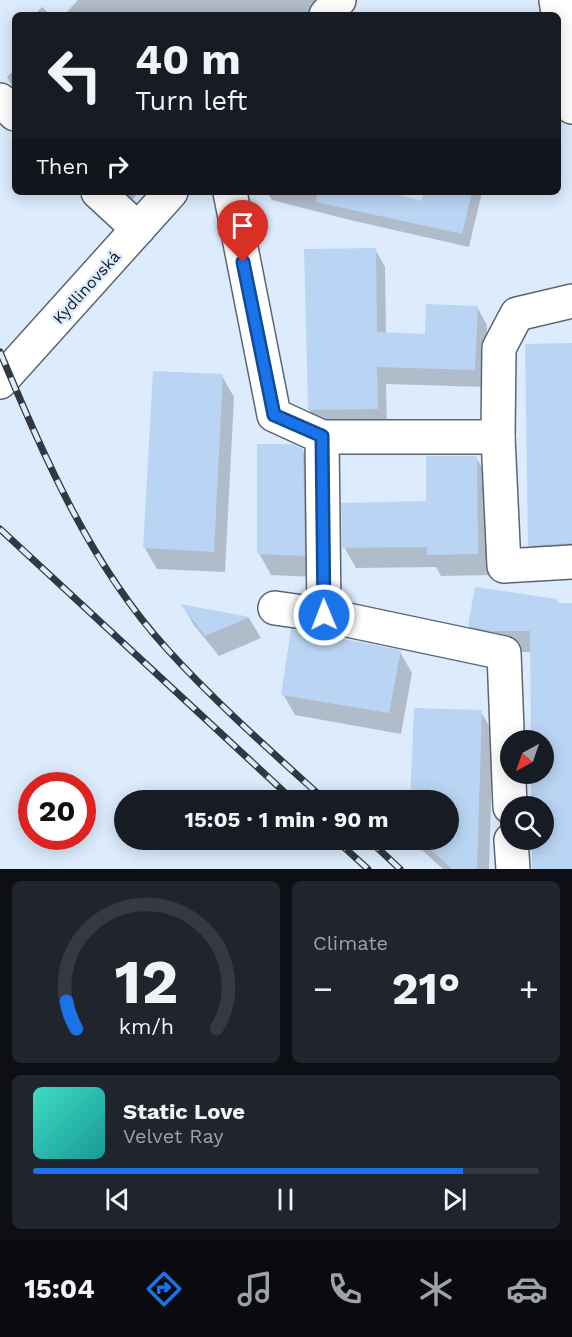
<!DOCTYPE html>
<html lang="en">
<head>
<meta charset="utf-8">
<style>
  :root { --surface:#171b24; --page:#20242c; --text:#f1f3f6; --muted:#9ea1a6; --line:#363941; --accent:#1a73e8 }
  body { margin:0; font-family:"Work Sans",sans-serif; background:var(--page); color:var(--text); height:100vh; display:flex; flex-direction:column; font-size:22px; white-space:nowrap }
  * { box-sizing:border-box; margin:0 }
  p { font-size:20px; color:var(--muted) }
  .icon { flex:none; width:33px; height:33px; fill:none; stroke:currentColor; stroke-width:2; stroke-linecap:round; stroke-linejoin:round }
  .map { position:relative; height:869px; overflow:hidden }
  .panel { display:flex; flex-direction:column; gap:12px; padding:12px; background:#0d0f14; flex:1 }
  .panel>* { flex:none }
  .guide { position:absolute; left:12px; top:12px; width:549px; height:183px; border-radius:9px; box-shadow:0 3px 15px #0003; background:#171b24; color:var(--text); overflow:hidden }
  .needle { width:39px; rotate:220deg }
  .tools { position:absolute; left:500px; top:730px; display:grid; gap:12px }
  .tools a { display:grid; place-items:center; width:54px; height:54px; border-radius:50%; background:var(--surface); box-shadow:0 3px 15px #0003; font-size:30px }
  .speed { position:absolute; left:18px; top:772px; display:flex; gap:12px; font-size:30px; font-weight:700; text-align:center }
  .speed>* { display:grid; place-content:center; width:78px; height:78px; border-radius:50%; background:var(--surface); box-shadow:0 3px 15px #0003; line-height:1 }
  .speed .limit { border:9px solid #d22; background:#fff; color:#111 }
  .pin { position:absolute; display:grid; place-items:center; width:51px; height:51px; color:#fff; margin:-62px -26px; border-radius:50% 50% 50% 0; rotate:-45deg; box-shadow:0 0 6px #0007 }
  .pin .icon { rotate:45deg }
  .me { position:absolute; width:66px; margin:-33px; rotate:359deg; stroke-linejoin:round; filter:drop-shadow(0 0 4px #0008) }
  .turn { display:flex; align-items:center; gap:21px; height:126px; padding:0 24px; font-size:27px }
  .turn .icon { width:78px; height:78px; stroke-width:2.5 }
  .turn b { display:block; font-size:42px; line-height:51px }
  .then { display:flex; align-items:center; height:57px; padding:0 24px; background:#0003; gap:12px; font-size:22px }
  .big { font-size:45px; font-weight:700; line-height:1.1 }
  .panel .card { flex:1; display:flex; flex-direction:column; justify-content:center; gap:9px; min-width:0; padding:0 21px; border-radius:9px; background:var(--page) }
  .panel .dial { align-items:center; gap:0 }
  .dial svg { height:156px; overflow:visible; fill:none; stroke:var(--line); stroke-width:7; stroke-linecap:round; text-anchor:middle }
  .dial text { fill:var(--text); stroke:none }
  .song { display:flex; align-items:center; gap:18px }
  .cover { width:72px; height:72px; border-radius:9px; background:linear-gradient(135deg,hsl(170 70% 55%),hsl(180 70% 35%)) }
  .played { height:6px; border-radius:3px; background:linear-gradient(90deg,var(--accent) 85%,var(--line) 85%) }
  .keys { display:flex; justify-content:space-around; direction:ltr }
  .heat { display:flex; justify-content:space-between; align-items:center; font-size:33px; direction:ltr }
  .panel .tiles { flex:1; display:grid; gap:12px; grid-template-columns:1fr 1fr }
  .card:last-child { grid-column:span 2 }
  .trip { position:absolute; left:114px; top:790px; width:345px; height:60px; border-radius:30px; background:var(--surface); box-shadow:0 3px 15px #0003; font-weight:700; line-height:60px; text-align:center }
  .tab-bar { display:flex; height:96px; justify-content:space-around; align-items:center; background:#090b0e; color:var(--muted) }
  .tab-bar .icon { width:42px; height:42px }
  .tab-bar .active { color:var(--accent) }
  .tab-bar b { font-size:27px; color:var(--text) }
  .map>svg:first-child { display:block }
</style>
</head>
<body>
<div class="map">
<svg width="572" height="869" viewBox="0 0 572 869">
  <rect width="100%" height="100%" fill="#dcecfd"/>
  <g fill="#0003">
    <path d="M78 0H323L309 15H64Z"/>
    <path d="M42 7 51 15H34Z"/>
    <path d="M15 69V90L7 77Z"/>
    <path d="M120 192H139L131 201Z"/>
    <path d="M267 192H378L423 203 426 192H482L469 247 350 220 272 200Z"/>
    <path d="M375 249 385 267 386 334 426 336 477 307 487 325 485 387 386 384 387 426 319 427 309 409Z"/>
    <path d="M572 345V565L542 566 529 545Z"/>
    <path d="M222 376 234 397 225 572 157 569 145 548Z"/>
    <path d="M302 450 315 472 316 577 271 575 259 553Z"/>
    <path d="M476 457 488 478 490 575 441 576 436 567 356 568 344 547 428 503Z"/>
    <path d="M559 604H572V869H533V840H543V807H533L532 774H543V741H532L531 652H504L481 647 469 626Z"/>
    <path d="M183 606 249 618 261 638 219 656 194 625Z"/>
    <path d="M400 652 412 673 401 734 295 715 283 694Z"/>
    <path d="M481 712 493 733 489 869H443L423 851 417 840H448V801H412Z"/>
  </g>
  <g fill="#bad5f3">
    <path d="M317 192H386L422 201 424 192H472L462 234 316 202Z"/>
    <path d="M376 248 377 332 425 334 426 304 478 306 475 370 377 367 378 409 308 410 304 249Z"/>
    <path d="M572 343V543L528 546 525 344Z"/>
    <path d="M153 371 223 374 214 552 143 548Z"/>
    <path d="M257 444H293L303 449 305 556 257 554Z"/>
    <path d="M426 456H477L478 554 427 555V547L342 548 341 503 426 501Z"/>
    <path d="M475 587 557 599 559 603H572V869H532V840H543V807H531V774H543V741H531L530 631H491L468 626Z"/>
    <path d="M180 604 250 617 205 636Z"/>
    <path d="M291 629 401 650 389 713 281 695Z"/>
    <path d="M414 708 482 710 477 869H452L420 840H448V801H410Z"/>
  </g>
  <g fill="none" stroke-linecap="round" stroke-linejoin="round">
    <defs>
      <g id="minor">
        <path d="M556 0 572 107"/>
        <path d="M326 15 339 0"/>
        <path d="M0 100 15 114"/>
        <path d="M98 192 138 229"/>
        <path d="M230 192 274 415 322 437 324 615"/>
        <path d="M572 301 517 314 499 348 498 437 504 566 572 562"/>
        <path d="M0 382 171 192"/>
        <path d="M322 437H498"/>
        <path d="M275 608 324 615 504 653 510 807"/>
        <path d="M511 840 513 869"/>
      </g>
    </defs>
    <use href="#minor" stroke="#596775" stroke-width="36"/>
    <use href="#minor" stroke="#fff" stroke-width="33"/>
    <defs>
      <g id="rail">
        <path d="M0 352C44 456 90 565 167 649 216 703 272 752 326 801"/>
        <path d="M0 529 294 801"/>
        <path d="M336 840 368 869"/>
        <path d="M369 840 400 869"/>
      </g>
    </defs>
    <use href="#rail" stroke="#323840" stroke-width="7"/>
    <use href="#rail" stroke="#dcecfd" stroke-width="4.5" stroke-dasharray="14" stroke-linecap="butt"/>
  </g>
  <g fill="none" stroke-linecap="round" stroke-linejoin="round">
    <defs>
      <path id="route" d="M243 262 274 415 322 436 324 615"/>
    </defs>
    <use href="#route" stroke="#114b97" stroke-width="15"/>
    <use href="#route" stroke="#1a73e8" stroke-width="10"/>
  </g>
  <g text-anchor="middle" stroke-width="5" stroke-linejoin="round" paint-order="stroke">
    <g font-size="16" fill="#14191f" stroke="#dcecfd">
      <text transform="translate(86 287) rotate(-48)" y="6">Kydlinovská</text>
    </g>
  </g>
</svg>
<div class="tools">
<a><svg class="needle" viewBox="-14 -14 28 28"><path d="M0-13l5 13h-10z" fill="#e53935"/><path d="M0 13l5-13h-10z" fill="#9ea1a6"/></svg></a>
<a><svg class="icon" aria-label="search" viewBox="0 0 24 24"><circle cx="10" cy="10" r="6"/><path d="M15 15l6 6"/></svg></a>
</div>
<div class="speed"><div class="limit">20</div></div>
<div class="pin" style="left:243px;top:262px;background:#d93025"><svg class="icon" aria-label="arrive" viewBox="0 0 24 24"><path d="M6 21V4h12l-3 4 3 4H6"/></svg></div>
<svg class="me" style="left:324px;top:615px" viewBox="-20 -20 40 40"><circle r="17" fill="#1a73e8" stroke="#fff" stroke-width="3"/><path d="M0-11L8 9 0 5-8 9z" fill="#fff"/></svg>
<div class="trip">15:05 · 1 min · 90 m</div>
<div class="guide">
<div class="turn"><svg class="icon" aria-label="left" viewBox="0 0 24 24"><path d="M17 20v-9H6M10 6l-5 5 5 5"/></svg><div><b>40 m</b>Turn left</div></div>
<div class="then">Then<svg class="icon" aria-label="right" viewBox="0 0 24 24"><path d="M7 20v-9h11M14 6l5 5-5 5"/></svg></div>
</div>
</div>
<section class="panel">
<div class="tiles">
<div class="card dial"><svg viewBox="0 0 100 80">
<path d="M14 69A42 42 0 1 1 86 69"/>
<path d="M14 69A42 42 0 0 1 9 55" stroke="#1a73e8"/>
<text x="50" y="56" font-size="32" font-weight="700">12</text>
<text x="50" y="72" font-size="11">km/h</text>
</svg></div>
<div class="card"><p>Climate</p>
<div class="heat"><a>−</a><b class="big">21°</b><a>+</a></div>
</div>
<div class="card">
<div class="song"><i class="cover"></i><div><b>Static Love</b><p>Velvet Ray</p></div></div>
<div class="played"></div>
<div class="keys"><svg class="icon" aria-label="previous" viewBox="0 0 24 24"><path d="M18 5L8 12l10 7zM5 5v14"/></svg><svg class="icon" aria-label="pause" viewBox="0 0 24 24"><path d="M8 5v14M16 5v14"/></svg><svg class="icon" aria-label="next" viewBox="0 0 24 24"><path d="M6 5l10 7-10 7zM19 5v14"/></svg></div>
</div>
</div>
</section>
<nav class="tab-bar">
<b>15:04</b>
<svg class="icon active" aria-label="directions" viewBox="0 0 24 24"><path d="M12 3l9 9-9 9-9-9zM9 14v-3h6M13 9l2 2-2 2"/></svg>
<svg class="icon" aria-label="music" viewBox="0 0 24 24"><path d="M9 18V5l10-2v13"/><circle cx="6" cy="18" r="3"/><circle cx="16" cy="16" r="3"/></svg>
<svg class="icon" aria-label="phone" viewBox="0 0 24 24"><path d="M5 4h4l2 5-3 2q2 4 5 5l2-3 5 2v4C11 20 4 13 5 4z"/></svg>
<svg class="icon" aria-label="climate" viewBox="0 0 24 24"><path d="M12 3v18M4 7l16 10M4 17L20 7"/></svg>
<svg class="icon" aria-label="car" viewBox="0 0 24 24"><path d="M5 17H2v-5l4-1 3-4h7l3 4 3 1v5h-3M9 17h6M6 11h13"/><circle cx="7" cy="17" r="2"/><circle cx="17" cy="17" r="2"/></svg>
</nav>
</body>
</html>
